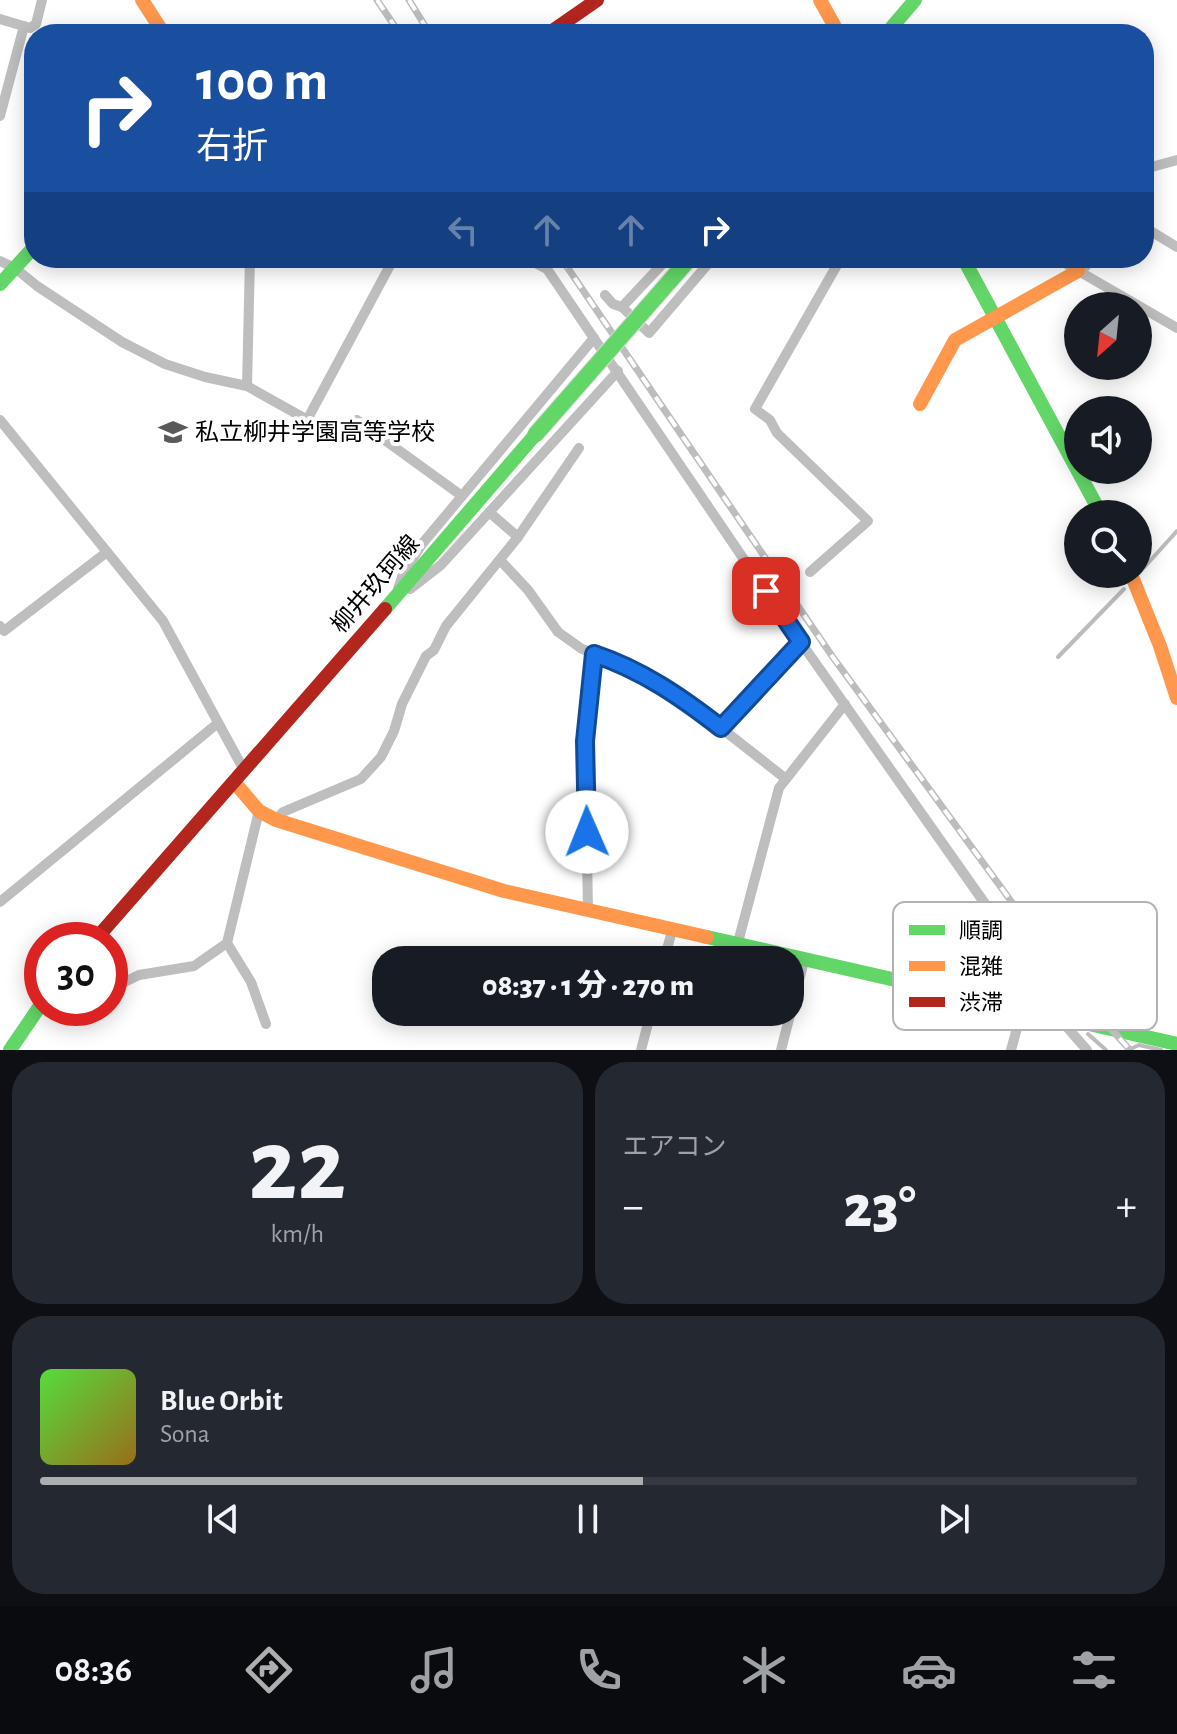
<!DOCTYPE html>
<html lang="ja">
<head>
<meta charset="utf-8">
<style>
  :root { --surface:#171b24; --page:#242831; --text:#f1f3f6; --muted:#9ea1a6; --line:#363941; --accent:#adaeaf }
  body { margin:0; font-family:"Alegreya Sans","Noto Sans JP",sans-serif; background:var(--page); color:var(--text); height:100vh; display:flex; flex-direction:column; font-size:30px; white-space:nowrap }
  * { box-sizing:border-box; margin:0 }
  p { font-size:26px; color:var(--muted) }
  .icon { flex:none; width:44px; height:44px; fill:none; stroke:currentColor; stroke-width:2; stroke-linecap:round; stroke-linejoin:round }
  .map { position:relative; height:1050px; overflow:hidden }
  .panel { display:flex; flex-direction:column; gap:12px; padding:12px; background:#0d0f14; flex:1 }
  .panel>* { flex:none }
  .top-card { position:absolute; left:24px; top:24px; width:1130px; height:244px; border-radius:32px; box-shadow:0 4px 20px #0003; background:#1a4fa0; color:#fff; overflow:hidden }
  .needle { width:52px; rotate:207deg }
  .controls { position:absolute; left:1064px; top:292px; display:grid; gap:16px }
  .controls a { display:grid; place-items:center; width:88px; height:88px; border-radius:50%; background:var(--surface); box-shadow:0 4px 20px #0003; font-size:40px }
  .speed { position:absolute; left:24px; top:922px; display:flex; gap:16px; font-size:40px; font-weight:700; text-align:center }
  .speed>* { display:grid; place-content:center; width:104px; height:104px; border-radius:50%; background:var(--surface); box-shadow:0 4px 20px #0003; line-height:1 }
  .speed .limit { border:12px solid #d22; background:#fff; color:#111 }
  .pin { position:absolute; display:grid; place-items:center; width:68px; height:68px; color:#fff; margin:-34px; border-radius:16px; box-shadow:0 4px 12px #0006 }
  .me { position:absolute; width:88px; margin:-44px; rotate:359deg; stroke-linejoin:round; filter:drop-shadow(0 0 6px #0008) }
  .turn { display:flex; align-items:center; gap:28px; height:168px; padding:0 40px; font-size:36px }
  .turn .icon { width:104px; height:104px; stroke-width:2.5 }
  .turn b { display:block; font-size:56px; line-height:68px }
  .lanes { display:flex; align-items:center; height:76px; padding:0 40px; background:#0003; justify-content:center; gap:40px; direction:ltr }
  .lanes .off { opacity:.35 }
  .big { font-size:60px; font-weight:800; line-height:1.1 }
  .panel .card { flex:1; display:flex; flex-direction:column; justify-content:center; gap:12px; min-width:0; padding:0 28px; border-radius:32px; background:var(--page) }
  .panel .dial { align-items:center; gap:0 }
  .dial b { font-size:104px; line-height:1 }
  .song { display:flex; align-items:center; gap:24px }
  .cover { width:96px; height:96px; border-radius:12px; background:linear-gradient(135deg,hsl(110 70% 55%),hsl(40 70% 35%)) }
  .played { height:8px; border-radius:4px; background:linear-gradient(90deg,var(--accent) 55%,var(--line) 55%) }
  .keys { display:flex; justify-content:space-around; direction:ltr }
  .heat { display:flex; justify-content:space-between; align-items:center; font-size:44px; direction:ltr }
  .panel .tiles { flex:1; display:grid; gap:12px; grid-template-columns:1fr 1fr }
  .card:last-child { grid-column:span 2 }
  .trip { position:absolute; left:372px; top:946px; width:432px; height:80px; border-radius:32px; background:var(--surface); box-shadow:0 4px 20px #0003; font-weight:800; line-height:80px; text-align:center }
  .tab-bar { display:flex; height:128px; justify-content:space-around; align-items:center; background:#090b0e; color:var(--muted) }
  .tab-bar .icon { width:56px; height:56px }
  .tab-bar .current { color:var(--accent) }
  .tab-bar b { font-size:36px; color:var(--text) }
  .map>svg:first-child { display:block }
</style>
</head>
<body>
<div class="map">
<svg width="1177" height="1050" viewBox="0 0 1177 1050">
  <rect width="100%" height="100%" fill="#fff"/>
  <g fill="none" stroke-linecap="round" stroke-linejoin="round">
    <g stroke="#bcbcbc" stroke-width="4">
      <path d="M1139 573 1177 531"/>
      <path d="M1058 657 1124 589"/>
      <path d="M1088 1034 1106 1050"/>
      <path d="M1128 1050 1139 1045 1161 1050"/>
    </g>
    <g stroke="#bebebe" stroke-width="10">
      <path d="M0 19 30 28 36 24 42 0"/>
      <path d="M0 116 24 26"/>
      <path d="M1144 169 1177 160"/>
      <path d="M1144 227 1177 247"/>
      <path d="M526 258 547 269 783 617 986 905 1039 976 1060 1000 1066 1026 1087 1050"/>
      <path d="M1056 258 1177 328"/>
      <path d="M0 261 15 268 37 286 122 342 165 364 205 377 247 386 338 437 347 435 357 420 462 496"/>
      <path d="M1078 271 1086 266 1091 258"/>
      <path d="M605 295 613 304 622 307 668 258"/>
      <path d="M622 307 649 333 713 258"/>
      <path d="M247 386 250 258"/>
      <path d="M0 420 163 621 245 772"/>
      <path d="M307 420 394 258"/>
      <path d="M518 537 579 448"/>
      <path d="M500 560 528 590 558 632 582 649 620 662 647 676 693 706 786 779"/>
      <path d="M810 572 868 521 777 433 770 420 755 409 841 258"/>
      <path d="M398 589 403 574 422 544 594 338"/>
      <path d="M410 589 441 565 618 371"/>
      <path d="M0 626 4 631 107 552"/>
      <path d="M721 728 801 642"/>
      <path d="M276 820 283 812 361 779 381 757 394 731 402 704 426 656 434 650 446 626 518 537 489 512"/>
      <path d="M0 902 218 723"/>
      <path d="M588 911 585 741 594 654"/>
      <path d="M227 943 251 982 266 1024"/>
      <path d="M737 946 779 788 845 704"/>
      <path d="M664 960 672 931"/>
      <path d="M110 989 139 975 194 966 227 943 259 811"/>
      <path d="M641 1050 651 1012"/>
      <path d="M781 1050 804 961"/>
      <path d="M1011 1050 1022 1010"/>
    </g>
    <g stroke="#63d668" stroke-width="14">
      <path d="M886 34 915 0"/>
      <path d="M963 258 1101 514"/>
      <path d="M0 284 34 247"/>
      <path d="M385 609 535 435"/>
      <path d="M707 937 1177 1044"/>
      <path d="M10 1050 42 1003"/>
    </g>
    <g stroke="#ff974d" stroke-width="14">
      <path d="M142 0 164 34"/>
      <path d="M820 0 839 34"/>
      <path d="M920 404 955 340 1078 271"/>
      <path d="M1131 574 1160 646 1177 698"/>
      <path d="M235 783 259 811 276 820 504 891 707 937"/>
    </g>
    <g stroke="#b3261e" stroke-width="14">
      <path d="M548 34 597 0"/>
      <path d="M95 940 385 609"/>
    </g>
    <defs>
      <g id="rail">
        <path d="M377 0 400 34"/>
        <path d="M409 0 430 34"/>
        <path d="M561 258 832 656 1076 990 1130 1050"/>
      </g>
    </defs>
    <use href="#rail" stroke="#bdbdbd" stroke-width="7"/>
    <use href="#rail" stroke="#fff" stroke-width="4" stroke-dasharray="12" stroke-linecap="butt"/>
    <defs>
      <path id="fast-bridge" d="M535 435 690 258"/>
    </defs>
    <use href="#fast-bridge" stroke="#dbdbdb" stroke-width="18" stroke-linecap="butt"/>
    <use href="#fast-bridge" stroke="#63d668" stroke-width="16"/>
  </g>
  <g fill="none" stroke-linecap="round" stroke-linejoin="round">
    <defs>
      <path id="route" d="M587 832 585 741 594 654C642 670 681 697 721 728L801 642 766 591"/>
    </defs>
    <use href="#route" stroke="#114b97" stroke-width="20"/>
    <use href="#route" stroke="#1a73e8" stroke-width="14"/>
  </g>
  <defs>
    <symbol id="school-bare" viewBox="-9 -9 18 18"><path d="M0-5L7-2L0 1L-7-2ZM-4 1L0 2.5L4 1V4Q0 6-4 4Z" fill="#595959" stroke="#fff" stroke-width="2.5" paint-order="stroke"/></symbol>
  </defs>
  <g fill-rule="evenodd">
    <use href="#school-bare" x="153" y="412" width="40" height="40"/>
  </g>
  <g text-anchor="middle" stroke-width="8" stroke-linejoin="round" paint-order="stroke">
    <g font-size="24" fill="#000" stroke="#fff" text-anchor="start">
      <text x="195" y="440">私立柳井学園高等学校</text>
    </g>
    <g font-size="24" fill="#000" stroke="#fff">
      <text transform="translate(375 584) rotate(-49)" y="8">柳井玖珂線</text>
    </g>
  </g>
  <rect x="893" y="902" width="264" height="128" rx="12" fill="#fff" stroke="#b2b2b2" stroke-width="2"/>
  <rect x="909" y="925" width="36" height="10" fill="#63d668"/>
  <rect x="909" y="961" width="36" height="10" fill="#ff974d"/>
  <rect x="909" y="997" width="36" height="10" fill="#b3261e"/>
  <g font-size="22" fill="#000">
    <text x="959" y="938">順調</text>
    <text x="959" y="974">混雑</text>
    <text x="959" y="1010">渋滞</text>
  </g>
</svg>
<div class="controls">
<a><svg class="needle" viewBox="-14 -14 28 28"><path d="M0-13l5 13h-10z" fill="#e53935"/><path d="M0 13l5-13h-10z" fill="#9ea1a6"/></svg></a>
<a><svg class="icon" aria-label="sound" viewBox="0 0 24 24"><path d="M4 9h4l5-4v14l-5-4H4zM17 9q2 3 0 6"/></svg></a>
<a><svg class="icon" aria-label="search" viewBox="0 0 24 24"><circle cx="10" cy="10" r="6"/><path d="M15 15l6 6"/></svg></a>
</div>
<div class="speed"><div class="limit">30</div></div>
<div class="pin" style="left:766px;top:591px;background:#d93025"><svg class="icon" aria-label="arrive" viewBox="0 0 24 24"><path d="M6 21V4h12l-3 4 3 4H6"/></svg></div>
<svg class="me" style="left:587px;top:832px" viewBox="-20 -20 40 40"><circle r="19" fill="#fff"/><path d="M0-13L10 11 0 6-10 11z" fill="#1a73e8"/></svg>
<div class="trip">08:37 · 1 分 · 270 m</div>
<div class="top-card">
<div class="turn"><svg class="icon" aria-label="right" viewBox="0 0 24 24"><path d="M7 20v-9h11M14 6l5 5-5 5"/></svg><div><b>100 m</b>右折</div></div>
<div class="lanes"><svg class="icon off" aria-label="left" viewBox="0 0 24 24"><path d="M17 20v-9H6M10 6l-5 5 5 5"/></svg><svg class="icon off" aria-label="ahead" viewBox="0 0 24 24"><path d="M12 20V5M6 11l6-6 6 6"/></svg><svg class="icon off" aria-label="ahead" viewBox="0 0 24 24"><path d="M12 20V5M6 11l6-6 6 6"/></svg><svg class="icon" aria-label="right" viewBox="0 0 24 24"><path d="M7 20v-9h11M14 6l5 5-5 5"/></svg></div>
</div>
</div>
<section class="panel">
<div class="tiles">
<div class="card dial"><b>22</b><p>km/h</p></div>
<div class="card"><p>エアコン</p>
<div class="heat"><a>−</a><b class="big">23°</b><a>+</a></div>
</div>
<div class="card">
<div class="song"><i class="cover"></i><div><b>Blue Orbit</b><p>Sona</p></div></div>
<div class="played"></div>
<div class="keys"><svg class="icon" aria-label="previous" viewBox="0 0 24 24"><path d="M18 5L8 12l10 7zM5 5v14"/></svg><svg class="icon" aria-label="pause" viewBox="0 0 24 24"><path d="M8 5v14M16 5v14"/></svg><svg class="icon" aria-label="next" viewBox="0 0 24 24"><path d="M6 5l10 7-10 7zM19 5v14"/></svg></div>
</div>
</div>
</section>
<nav class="tab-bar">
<b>08:36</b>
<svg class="icon current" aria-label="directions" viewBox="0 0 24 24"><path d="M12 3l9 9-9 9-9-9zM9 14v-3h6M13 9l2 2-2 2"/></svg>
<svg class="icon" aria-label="music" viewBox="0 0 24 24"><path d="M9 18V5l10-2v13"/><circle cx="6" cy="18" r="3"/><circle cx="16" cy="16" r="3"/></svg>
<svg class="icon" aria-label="phone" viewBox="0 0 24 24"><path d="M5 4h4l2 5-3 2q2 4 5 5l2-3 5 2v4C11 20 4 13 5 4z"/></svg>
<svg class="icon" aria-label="climate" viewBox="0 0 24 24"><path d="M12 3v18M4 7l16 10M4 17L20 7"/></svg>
<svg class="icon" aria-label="car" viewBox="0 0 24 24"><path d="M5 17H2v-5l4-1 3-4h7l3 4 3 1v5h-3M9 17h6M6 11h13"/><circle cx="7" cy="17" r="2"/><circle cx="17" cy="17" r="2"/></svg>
<svg class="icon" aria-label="filters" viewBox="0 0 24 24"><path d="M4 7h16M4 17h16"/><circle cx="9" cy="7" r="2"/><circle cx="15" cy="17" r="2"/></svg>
</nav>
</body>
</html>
